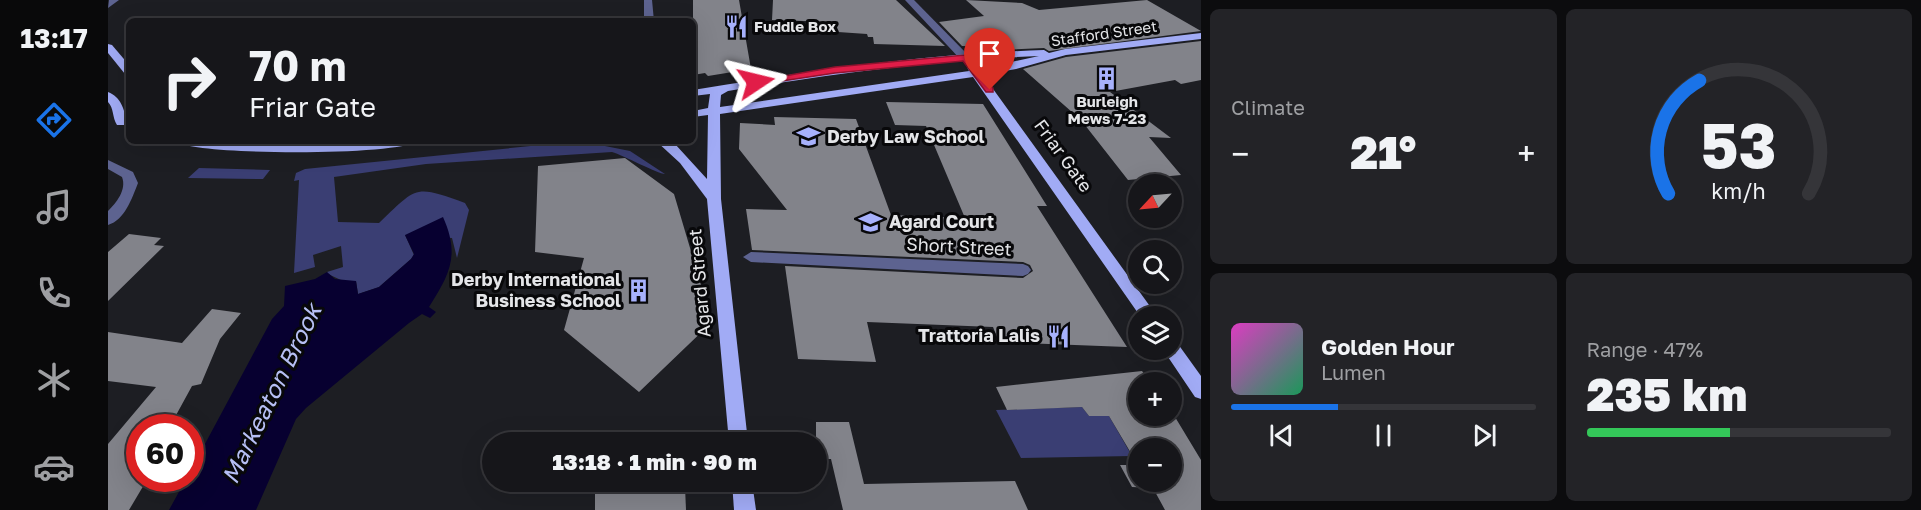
<!DOCTYPE html>
<html lang="en">
<head>
<meta charset="utf-8">
<style>
  :root { --surface:#16161a; --page:#232327; --text:#f1f3f6; --muted:#9e9fa2; --line:#353539; --accent:#1a73e8 }
  body { margin:0; font-family:"Golos Text",sans-serif; background:var(--page); color:var(--text); height:100vh; display:flex; flex-direction:column; font-size:22px; white-space:nowrap }
  * { box-sizing:border-box; margin:0 }
  p { font-size:20px; color:var(--muted) }
  .icon { flex:none; width:33px; height:33px; fill:none; stroke:currentColor; stroke-width:2; stroke-linecap:round; stroke-linejoin:round }
  .map { position:relative; flex:1; overflow:hidden }
  .side { display:flex; flex-direction:column; gap:9px; padding:9px; background:#0c0c0e; width:720px }
  .side>* { flex:none }
  .banner { position:absolute; left:18px; top:18px; width:570px; height:126px; border-radius:9px; box-shadow:0 6px 24px #0002,0 0 0 2px var(--line); background:#16161a; color:var(--text); overflow:hidden }
  .needle { width:39px; rotate:244deg }
  .tools { position:absolute; left:1020px; top:174px; display:grid; gap:12px }
  .tools a { display:grid; place-items:center; width:54px; height:54px; border-radius:50%; background:var(--surface); box-shadow:0 6px 24px #0002,0 0 0 2px var(--line); font-size:30px }
  .speed { position:absolute; left:18px; top:414px; display:flex; gap:12px; font-size:30px; font-weight:700; text-align:center }
  .speed>* { display:grid; place-content:center; width:78px; height:78px; border-radius:50%; background:var(--surface); box-shadow:0 6px 24px #0002,0 0 0 2px var(--line); line-height:1 }
  .speed .limit { border:9px solid #d22; background:#fff; color:#111 }
  .pin { position:absolute; display:grid; place-items:center; width:51px; height:51px; color:#fff; margin:-62px -26px; border-radius:50% 50% 50% 0; rotate:-45deg; box-shadow:0 0 6px #0007 }
  .pin .icon { rotate:45deg }
  .me { position:absolute; width:66px; margin:-33px; rotate:80deg; stroke-linejoin:round; filter:drop-shadow(0 0 4px #0008) }
  .turn { display:flex; align-items:center; gap:21px; height:126px; padding:0 24px; font-size:27px }
  .turn .icon { width:78px; height:78px; stroke-width:2.5 }
  .turn b { display:block; font-size:42px; line-height:51px }
  .big { font-size:45px; font-weight:800; line-height:1.1 }
  .side .card { flex:1; display:flex; flex-direction:column; justify-content:center; gap:9px; min-width:0; padding:0 21px; border-radius:9px; background:var(--page) }
  .side .dial { align-items:center; gap:0 }
  .dial svg { height:156px; overflow:visible; fill:none; stroke:var(--line); stroke-width:7; stroke-linecap:round; text-anchor:middle }
  .dial text { fill:var(--text); stroke:none }
  .song { display:flex; align-items:center; gap:18px }
  .cover { width:72px; height:72px; border-radius:9px; background:linear-gradient(135deg,hsl(310 70% 55%),hsl(150 70% 35%)) }
  .played { height:6px; border-radius:3px; background:linear-gradient(90deg,var(--accent) 35%,var(--line) 35%) }
  .keys { display:flex; justify-content:space-around; direction:ltr }
  .heat { display:flex; justify-content:space-between; align-items:center; font-size:33px; direction:ltr }
  .charge { height:9px; border-radius:4px; background:linear-gradient(90deg,#34c759 47%,var(--line) 0) }
  .side .tiles { flex:1; display:grid; gap:9px; grid-template-columns:repeat(2,1fr) }
  .trip { position:absolute; left:374px; top:432px; width:345px; height:60px; border-radius:30px; background:var(--surface); box-shadow:0 6px 24px #0002,0 0 0 2px var(--line); font-weight:800; line-height:60px; text-align:center }
  main { display:flex; flex:1; min-height:0 }
  .tab-bar { display:flex; flex-direction:column; width:108px; justify-content:space-around; align-items:center; background:#09090a; color:var(--muted) }
  .tab-bar .icon { width:42px; height:42px }
  .tab-bar .current { color:var(--accent) }
  .tab-bar b { font-size:27px; color:var(--text) }
  .map>svg:first-child { display:block }
</style>
</head>
<body>
<main>
<nav class="tab-bar">
<b>13:17</b>
<svg class="icon current" aria-label="directions" viewBox="0 0 24 24"><path d="M12 3l9 9-9 9-9-9zM9 14v-3h6M13 9l2 2-2 2"/></svg>
<svg class="icon" aria-label="music" viewBox="0 0 24 24"><path d="M9 18V5l10-2v13"/><circle cx="6" cy="18" r="3"/><circle cx="16" cy="16" r="3"/></svg>
<svg class="icon" aria-label="phone" viewBox="0 0 24 24"><path d="M5 4h4l2 5-3 2q2 4 5 5l2-3 5 2v4C11 20 4 13 5 4z"/></svg>
<svg class="icon" aria-label="climate" viewBox="0 0 24 24"><path d="M12 3v18M4 7l16 10M4 17L20 7"/></svg>
<svg class="icon" aria-label="car" viewBox="0 0 24 24"><path d="M5 17H2v-5l4-1 3-4h7l3 4 3 1v5h-3M9 17h6M6 11h13"/><circle cx="7" cy="17" r="2"/><circle cx="17" cy="17" r="2"/></svg>
</nav>
<div class="map">
<svg width="1093" height="510" viewBox="0 0 1093 510">
  <rect width="100%" height="100%" fill="#1d1e23"/>
  <g fill="#3a3e73">
    <path d="M472 141 522 151 557 174C550 174 515 155 504 152L318 164 226 177 230 222 271 223C310 186 306 185 357 203L361 210 349 258 344 238 297 235 306 255 303 259 271 287 250 294 248 281H235L220 274 219 272 235 267 233 246 205 255 207 267 186 273 191 180 186 181 188 173 197 169Z"/>
    <path d="M91 168 162 170 155 179 80 178Z"/>
    <path d="M974 407 981 416H1001L1024 456 913 458 888 410Z"/>
  </g>
  <path fill="#070030" d="M335 217C352 255 342 274 321 307L328 312 322 318 314 314 301 323 198 408 188 419 148 510H61L78 479 82 478 83 470 164 319 176 306 177 286 207 279 219 272 227 279 248 281 250 294 271 287 303 259 306 254 297 235Z"/>
  <g fill="#82838a" fill-rule="evenodd">
    <path d="M585 0H631L643 69 600 76 597 73 585 75Z"/>
    <path d="M665 0H788L837 46 766 44 765 37H760L759 34 730 32 728 22 664 20Z"/>
    <path d="M858 0 914 3 931 10 1039 0 1093 31 941 51 936 48 891 50 887 47 854 46 831 22 876 16Z"/>
    <path d="M1093 41V80L1073 84 1067 80 1002 92 1063 138 1041 137 1073 175 1020 180 973 120 915 69 958 57Z"/>
    <path d="M778 102 875 104 939 206H929L1019 347 891 342 885 327 759 322 768 362 690 359 677 266 915 278 925 271 922 265 915 262 644 250 638 209 679 210 631 149 632 123 667 125 666 117 748 119 783 215 857 218 818 126 787 125Z"/>
    <path d="M517 158 566 194 604 322 531 392 456 330 476 258 427 252 430 166Z"/>
    <path d="M21 234 53 238 46 245 56 246 0 301V252Z"/>
    <path d="M104 309 133 313 112 339 93 384 84 386 61 428H32V478H40L21 510H0V444L48 387 0 381V332L74 343Z"/>
    <path d="M1034 371 1042 382H1030V416L1064 417V412L1093 460V510H1057L1045 488 1024 487 1012 465H1030L1001 416H981L974 407 899 410 888 387ZM1030 448H1064V482H1030Z"/>
    <path d="M708 422H741L756 484 907 481 920 510H735L723 459H708Z"/>
    <path d="M577 487 578 510H487V490Z"/>
  </g>
  <g fill="none" stroke-linecap="round" stroke-linejoin="round">
    <g fill="#5d6390" fill-rule="evenodd">
      <path d="M11 0 0 8 1 0Z"/>
      <path d="M536 0H544L546 21H536Z"/>
      <path d="M797 0H806L861 56V60H853Z"/>
      <path d="M0 160 25 172 30 183C24 198 17 220 0 225V211C8 203 19 190 14 177L0 169Z"/>
      <path d="M643 252 915 264 920 266 923 270 920 274 915 276 643 262 635 257Z"/>
    </g>
    <g fill="#a1abf5" fill-rule="evenodd">
      <path d="M1093 33V39L958 55 908 69 875 75 1049 316H1032L865 77 612 114 613 199 640 442H621L599 199 572 163 548 141H562L567 144 599 179 600 115 585 117V111L600 108 602 94 585 96V90C701 71 818 54 936 50L941 53 957 49ZM931 56 871 69 864 64 859 67 861 71 612 107 613 95 620 91C723 74 826 60 931 56Z"/>
      <path d="M0 44 4 45 21 65V75L17 74 0 53Z"/>
      <path d="M0 92C13 97 16 109 19 122L17 125H9C4 117 6 108 0 102Z"/>
      <path d="M67 141 188 145 309 141C293 156 84 156 67 141Z"/>
      <path d="M1064 342 1070 344 1093 376V399L1087 397 1058 354 1056 350H1064Z"/>
      <path d="M624 482H644L648 510H626Z"/>
    </g>
  </g>
  <path fill="#e11d48" stroke="#92132f" stroke-width="1.5" d="M857 55 885 88V92H878L855 61 727 73 648 85 643 82 727 67Z"/>
  <defs>
    <symbol id="restaurant-bare" viewBox="-9 -9 18 18"><path d="M-5-6h1v4h1v-4h1v4h1v-4h1v5L-1.5 .5V6h-2V.5L-5-1ZM5-6V6H3V1.5H1.5Q1.5-4 5-6Z" fill="#a7b1fc" stroke="#08080a" stroke-width="2.5" paint-order="stroke"/></symbol>
    <symbol id="building-bare" viewBox="-9 -9 18 18"><path d="M-4-6H4V6H1V3H-1V6H-4ZM-2.5-4.3h1.7v1.8h-1.7ZM.8-4.3h1.7v1.8H.8ZM-2.5-1h1.7V.8h-1.7ZM.8-1h1.7V.8H.8Z" fill="#a7b1fc" stroke="#08080a" stroke-width="2.5" paint-order="stroke"/></symbol>
    <symbol id="university-bare" viewBox="-9 -9 18 18"><path d="M0-5L7-2L0 1L-7-2ZM-4 1L0 2.5L4 1V4Q0 6-4 4Z" fill="#a7b1fc" stroke="#08080a" stroke-width="2.5" paint-order="stroke"/></symbol>
  </defs>
  <g fill-rule="evenodd">
    <use href="#restaurant-bare" x="612" y="10" width="33" height="33"/>
    <use href="#building-bare" x="982" y="62" width="33" height="33"/>
    <use href="#university-bare" x="684" y="120" width="33" height="33"/>
    <use href="#university-bare" x="746" y="206" width="33" height="33"/>
    <use href="#building-bare" x="514" y="274" width="33" height="33"/>
    <use href="#restaurant-bare" x="934" y="320" width="33" height="33"/>
  </g>
  <g text-anchor="middle" stroke-width="6" stroke-linejoin="round" paint-order="stroke">
    <g font-size="15" font-weight="bold" fill="#e4e5e8" stroke="#08080a" text-anchor="start">
      <text x="646" y="32">Fuddle Box</text>
      <text x="999" y="107" text-anchor="middle">Burleigh<tspan x="999" dy="17">Mews 7-23</tspan></text>
    </g>
    <g font-size="15" fill="#e4e5e8" stroke="#08080a">
      <text transform="translate(996 34) rotate(-8)" y="5">Stafford Street</text>
    </g>
    <g font-size="18" font-weight="bold" fill="#e4e5e8" stroke="#08080a" text-anchor="start">
      <text x="719" y="143">Derby Law School</text>
      <text x="781" y="228">Agard Court</text>
      <text x="513" y="286" text-anchor="end">Derby International<tspan x="513" dy="21">Business School</tspan></text>
      <text x="932" y="342" text-anchor="end">Trattoria Lalis</text>
    </g>
    <g font-size="18" fill="#e4e5e8" stroke="#08080a">
      <text transform="translate(955 156) rotate(54)" y="6">Friar Gate</text>
      <text transform="translate(851 247) rotate(3)" y="6">Short Street</text>
      <text transform="translate(592 283) rotate(-95)" y="6">Agard Street</text>
    </g>
    <g font-size="24" font-style="italic" fill="#b6bff4" stroke="#08080a">
      <text transform="translate(164 394) rotate(-64)" y="8">Markeaton Brook</text>
    </g>
  </g>
</svg>
<div class="tools">
<a><svg class="needle" viewBox="-14 -14 28 28"><path d="M0-13l5 13h-10z" fill="#e53935"/><path d="M0 13l5-13h-10z" fill="#9e9fa2"/></svg></a>
<a><svg class="icon" aria-label="search" viewBox="0 0 24 24"><circle cx="10" cy="10" r="6"/><path d="M15 15l6 6"/></svg></a>
<a><svg class="icon" aria-label="layers" viewBox="0 0 24 24"><path d="M12 4l9 5-9 5-9-5zM3 14l9 5 9-5"/></svg></a>
<a>+</a>
<a>−</a>
</div>
<div class="speed"><div class="limit">60</div></div>
<div class="pin" style="left:882px;top:90px;background:#d93025"><svg class="icon" aria-label="arrive" viewBox="0 0 24 24"><path d="M6 21V4h12l-3 4 3 4H6"/></svg></div>
<svg class="me" style="left:648px;top:82px" viewBox="-20 -20 40 40"><path d="M0-17L14 15 0 8-14 15z" fill="#e11d48" stroke="#fff" stroke-width="4"/></svg>
<div class="trip">13:18 · 1 min · 90 m</div>
<div class="banner">
<div class="turn"><svg class="icon" aria-label="right" viewBox="0 0 24 24"><path d="M7 20v-9h11M14 6l5 5-5 5"/></svg><div><b>70 m</b>Friar Gate</div></div>
</div>
</div>
<section class="side">
<div class="tiles">
<div class="card"><p>Climate</p>
<div class="heat"><a>−</a><b class="big">21°</b><a>+</a></div>
</div>
<div class="card dial"><svg viewBox="0 0 100 80">
<path d="M14 69A42 42 0 1 1 86 69"/>
<path d="M14 69A42 42 0 0 1 30 11" stroke="#1a73e8"/>
<text x="50" y="56" font-size="32" font-weight="700">53</text>
<text x="50" y="72" font-size="11">km/h</text>
</svg></div>
<div class="card">
<div class="song"><i class="cover"></i><div><b>Golden Hour</b><p>Lumen</p></div></div>
<div class="played"></div>
<div class="keys"><svg class="icon" aria-label="previous" viewBox="0 0 24 24"><path d="M18 5L8 12l10 7zM5 5v14"/></svg><svg class="icon" aria-label="pause" viewBox="0 0 24 24"><path d="M8 5v14M16 5v14"/></svg><svg class="icon" aria-label="next" viewBox="0 0 24 24"><path d="M6 5l10 7-10 7zM19 5v14"/></svg></div>
</div>
<div class="card"><p>Range · 47%</p><b class="big">235 km</b><div class="charge"></div></div>
</div>
</section>
</main>
</body>
</html>
